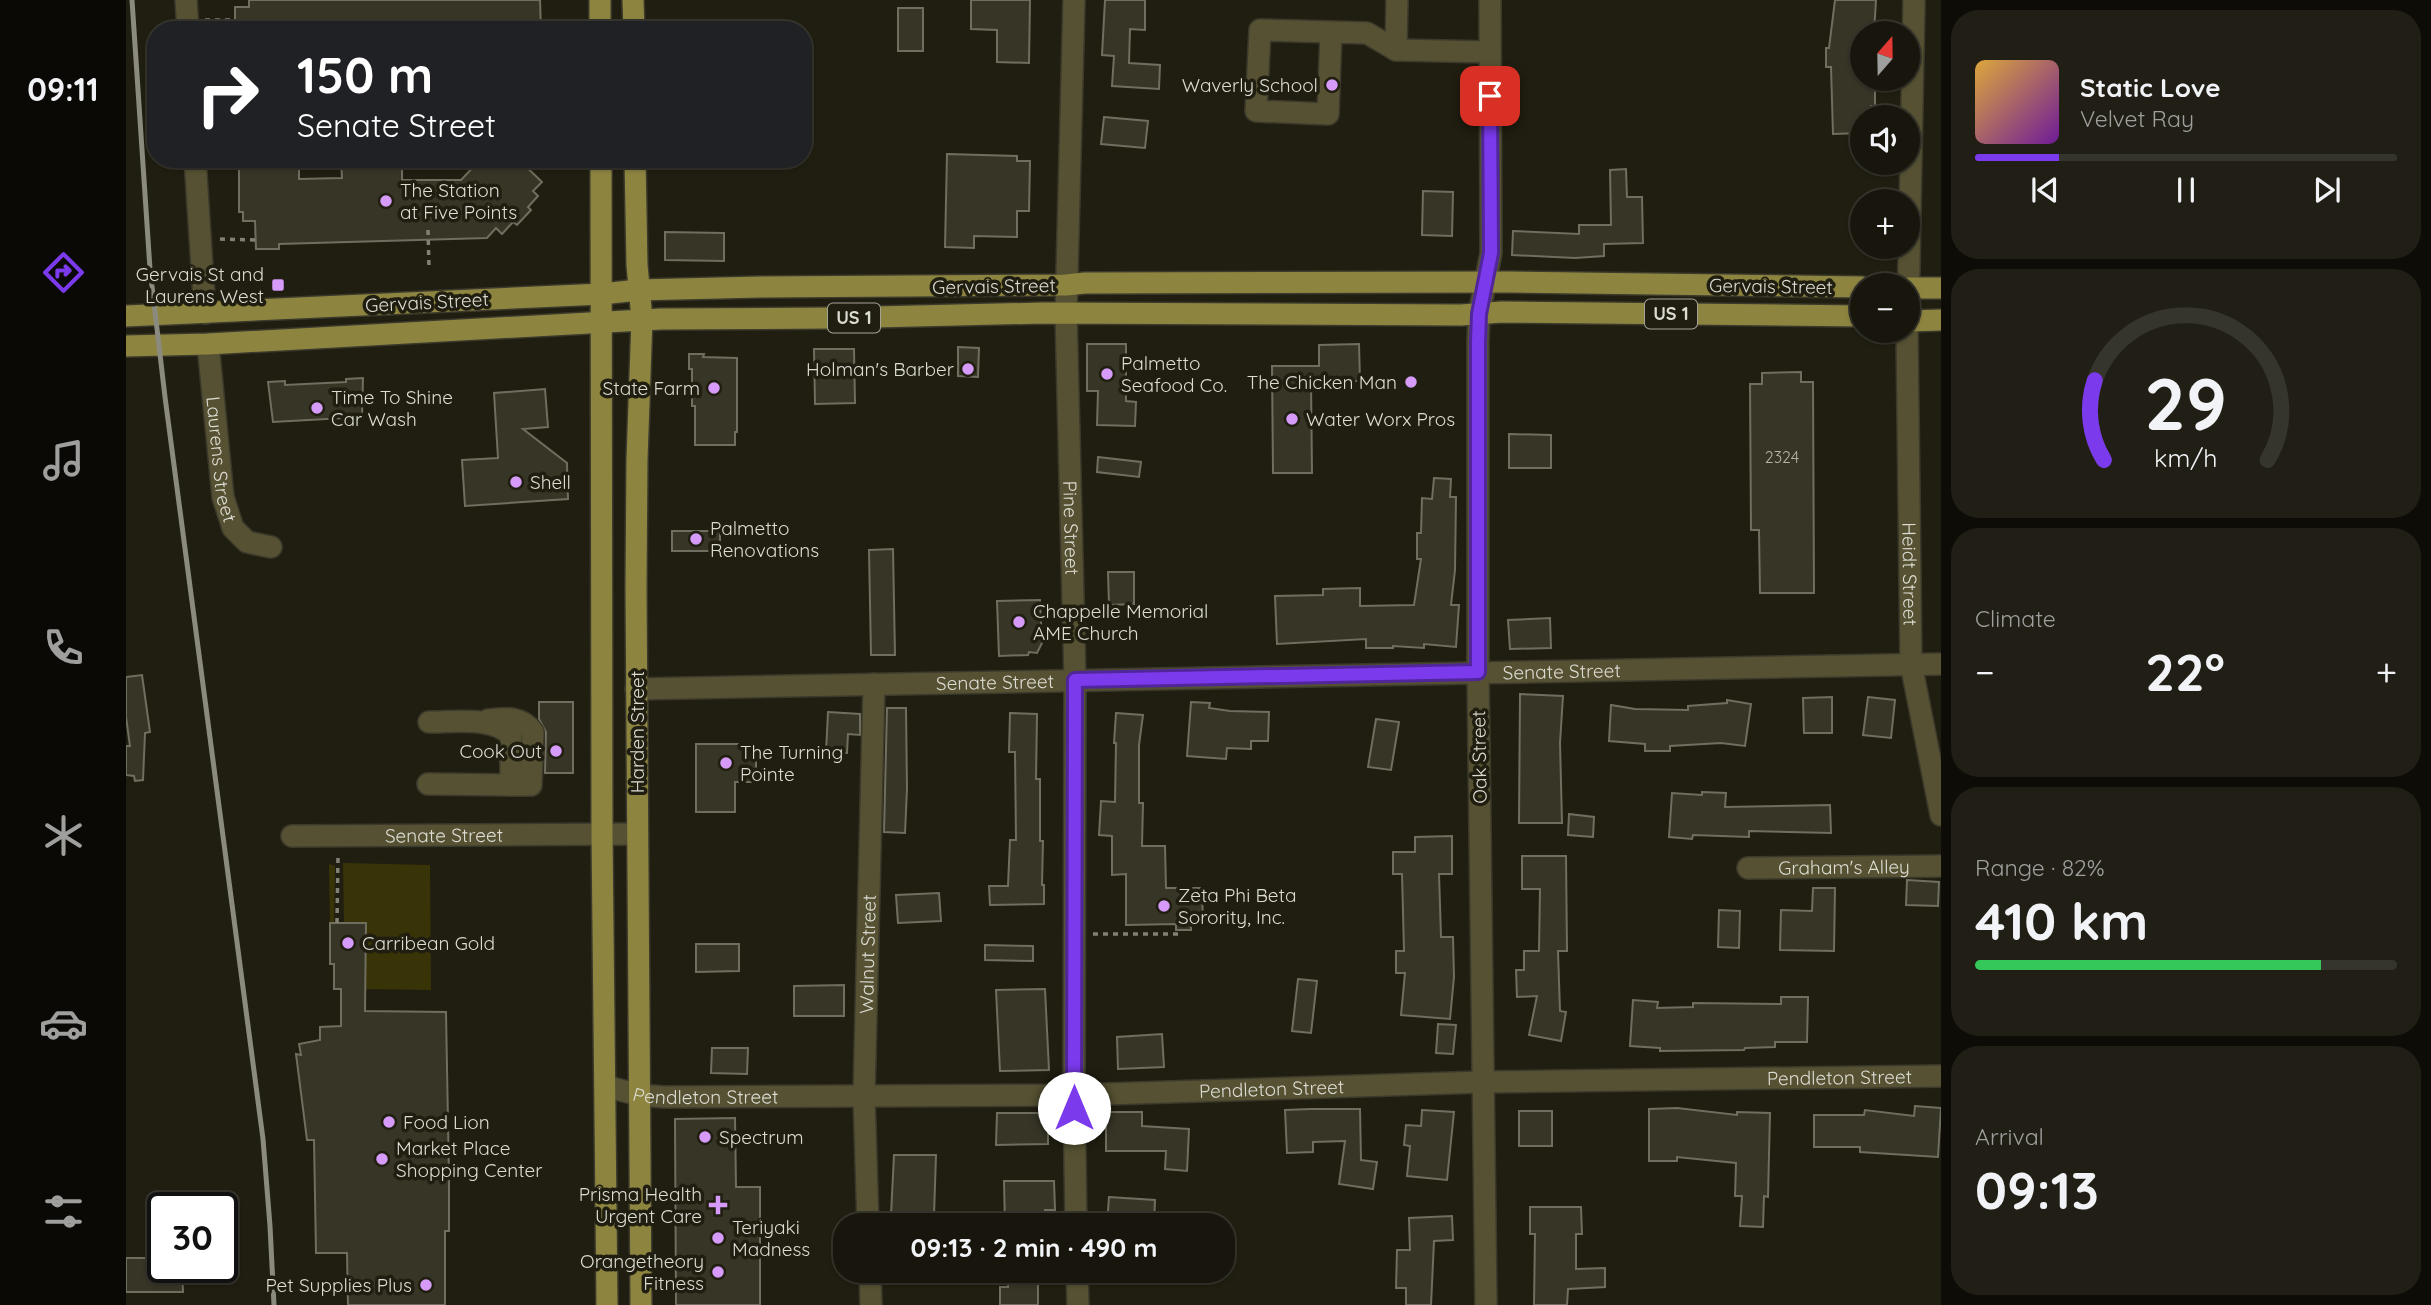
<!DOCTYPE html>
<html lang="en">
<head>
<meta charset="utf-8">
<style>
  :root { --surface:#18160c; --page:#211f15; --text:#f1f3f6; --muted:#9f9f9d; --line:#36352d; --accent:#7c3aed }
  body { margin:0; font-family:Quicksand,sans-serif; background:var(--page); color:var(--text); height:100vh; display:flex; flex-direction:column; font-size:26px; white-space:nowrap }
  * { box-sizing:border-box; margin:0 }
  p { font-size:23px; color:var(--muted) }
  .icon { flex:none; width:38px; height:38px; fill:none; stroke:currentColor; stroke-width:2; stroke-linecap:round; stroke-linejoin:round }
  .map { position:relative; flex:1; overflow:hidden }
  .drawer { display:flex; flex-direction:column; gap:10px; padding:10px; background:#0d0c07; width:490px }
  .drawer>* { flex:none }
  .top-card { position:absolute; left:21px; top:21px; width:665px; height:147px; border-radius:28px; box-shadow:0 2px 5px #0004,0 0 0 2px var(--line); background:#202124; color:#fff; overflow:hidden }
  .needle { width:46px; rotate:20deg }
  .buttons { position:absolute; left:1724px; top:21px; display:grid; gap:14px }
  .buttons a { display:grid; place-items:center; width:70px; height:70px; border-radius:50%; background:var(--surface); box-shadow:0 2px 5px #0004,0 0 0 2px var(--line); font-size:35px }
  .speed { position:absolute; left:21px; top:1192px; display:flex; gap:14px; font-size:35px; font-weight:700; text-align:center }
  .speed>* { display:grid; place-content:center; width:91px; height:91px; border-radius:50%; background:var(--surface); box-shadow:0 2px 5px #0004,0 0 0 2px var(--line); line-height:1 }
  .speed .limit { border:4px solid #111; border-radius:10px; background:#fff; color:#111 }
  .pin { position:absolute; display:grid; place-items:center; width:60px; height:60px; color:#fff; margin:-30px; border-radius:14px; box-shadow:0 4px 10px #0006 }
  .me { position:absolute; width:77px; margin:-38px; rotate:0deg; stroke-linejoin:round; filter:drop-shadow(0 0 5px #0008) }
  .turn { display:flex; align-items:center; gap:24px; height:147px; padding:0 35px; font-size:32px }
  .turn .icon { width:91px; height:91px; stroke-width:2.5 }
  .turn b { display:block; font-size:49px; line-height:60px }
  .big { font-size:52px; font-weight:700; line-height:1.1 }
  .drawer .card { flex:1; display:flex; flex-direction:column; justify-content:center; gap:10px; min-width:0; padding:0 24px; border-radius:28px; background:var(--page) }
  .drawer .dial { align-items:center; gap:0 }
  .dial svg { height:182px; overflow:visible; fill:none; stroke:var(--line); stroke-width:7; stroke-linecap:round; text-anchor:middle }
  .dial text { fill:var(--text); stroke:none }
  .song { display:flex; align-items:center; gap:21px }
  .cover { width:84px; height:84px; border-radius:10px; background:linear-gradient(135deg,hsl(40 70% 55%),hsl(280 70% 35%)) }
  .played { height:7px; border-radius:4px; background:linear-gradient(90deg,var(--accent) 20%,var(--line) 20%) }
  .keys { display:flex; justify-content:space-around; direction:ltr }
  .heat { display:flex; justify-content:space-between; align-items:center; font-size:38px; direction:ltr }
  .charge { height:10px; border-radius:5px; background:linear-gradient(90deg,#34c759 82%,var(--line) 0) }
  .trip { position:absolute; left:707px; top:1213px; width:402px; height:70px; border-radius:28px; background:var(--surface); box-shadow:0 2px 5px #0004,0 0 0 2px var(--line); font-weight:700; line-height:70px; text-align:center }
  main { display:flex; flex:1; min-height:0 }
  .tab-bar { display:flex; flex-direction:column; width:126px; justify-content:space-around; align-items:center; background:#0a0905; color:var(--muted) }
  .tab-bar .icon { width:49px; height:49px }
  .tab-bar .active { color:var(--accent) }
  .tab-bar b { font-size:32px; color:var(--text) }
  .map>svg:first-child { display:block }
</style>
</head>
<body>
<main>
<nav class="tab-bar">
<b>09:11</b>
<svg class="icon active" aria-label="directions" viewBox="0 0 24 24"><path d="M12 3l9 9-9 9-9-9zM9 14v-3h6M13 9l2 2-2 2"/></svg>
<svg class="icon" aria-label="music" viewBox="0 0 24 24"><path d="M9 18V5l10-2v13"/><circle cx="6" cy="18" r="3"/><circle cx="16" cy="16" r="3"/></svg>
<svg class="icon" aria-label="phone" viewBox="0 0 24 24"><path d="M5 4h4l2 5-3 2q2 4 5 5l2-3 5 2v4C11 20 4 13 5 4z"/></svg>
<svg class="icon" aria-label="climate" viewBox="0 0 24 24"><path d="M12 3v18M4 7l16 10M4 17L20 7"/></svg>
<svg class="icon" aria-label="car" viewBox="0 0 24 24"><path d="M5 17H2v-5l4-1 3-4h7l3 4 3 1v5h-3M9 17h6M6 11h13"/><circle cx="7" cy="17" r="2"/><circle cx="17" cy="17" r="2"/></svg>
<svg class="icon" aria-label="filters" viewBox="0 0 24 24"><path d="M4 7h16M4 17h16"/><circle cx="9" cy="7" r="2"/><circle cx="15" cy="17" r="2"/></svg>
</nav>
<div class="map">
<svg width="1815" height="1305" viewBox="0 0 1815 1305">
  <rect width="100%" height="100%" fill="#201e10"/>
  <g fill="#393407">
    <path d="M217 863 304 865 305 990 239 989 240 923H218Z"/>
    <path d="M203 864 209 866 208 923H204Z"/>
  </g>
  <g fill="#373526" stroke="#706e5e" stroke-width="2">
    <path d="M123 0H414L415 30H109V7H123Z"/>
    <path d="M845 0H904L903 63 871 62V30L845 29Z"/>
    <path d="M979 0H1019V30L1004 29 1003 63 1034 65 1033 89 986 86 988 56 976 55Z"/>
    <path d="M1709 0H1750L1748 33H1736V79H1749V106H1745L1746 117H1736V133L1707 134 1705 67H1700V48H1703Z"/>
    <rect x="772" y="8" width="25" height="43"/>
    <path d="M978 117 1022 121 1019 148 975 144Z"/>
    <path d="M821 154 891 156V161H904L903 211H891V237L848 236V248L819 247Z"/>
    <path d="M113 159H173V179L216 178 215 159H276V180H335L355 159H392L416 182 407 191 412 196 402 207 405 210 391 225 387 222 376 234 370 228 361 238 153 244V249H130L129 221H117V212H113Z"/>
    <path d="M1500 169 1501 197H1516L1517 243 1478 244V256L1449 258 1386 255 1387 231 1453 234V225H1485L1484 170Z"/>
    <path d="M1297 191 1327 192 1326 236 1296 235Z"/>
    <path d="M539 232 598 233V261L539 260Z"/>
    <path d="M961 344H1000V401L1010 402 1009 426 971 425 972 391H961Z"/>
    <path d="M1233 344 1234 381 1185 382 1186 473H1147L1146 366H1193V345Z"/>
    <path d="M832 347 853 348 852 377 832 376Z"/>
    <path d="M688 349H728L729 403 689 404Z"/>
    <path d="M563 354H578L577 357 611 358V432H609V445H569V406H566V369H563Z"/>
    <path d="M1675 372V382H1687L1688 593H1634L1633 530H1625L1624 384H1636V373Z"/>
    <path d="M237 378 236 417 147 422 142 382 159 381V385L220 382V379Z"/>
    <path d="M419 389 422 427 397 429 441 463 442 499 339 506 336 460 372 458 368 393Z"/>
    <path d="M1383 434 1425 435V468H1383Z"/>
    <path d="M972 457 1015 462 1013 477 971 472Z"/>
    <path d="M1308 478 1325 479 1324 497H1330L1329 570 1325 605H1333L1330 647 1298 644V648L1267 646V648H1240V639L1151 644 1149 596 1197 595V589L1234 588V606L1288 605 1295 559H1291V533H1295L1296 498 1306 499Z"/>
    <path d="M546 531H594V546H590V551H546Z"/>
    <path d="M767 549 769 655H745L743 550Z"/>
    <path d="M982 572H1008V604L983 605Z"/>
    <path d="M914 600 916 643 911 653 903 652 902 655 873 656 871 601Z"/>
    <path d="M1424 618 1425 648 1384 649 1382 620Z"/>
    <path d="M16 675 24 732 19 733 17 780 9 781 8 776 0 775V746H4L0 717V677Z"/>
    <path d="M1394 694 1437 696 1434 743 1436 823H1393Z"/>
    <path d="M1706 697V733H1678L1677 698Z"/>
    <path d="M1742 697 1769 700 1765 738 1737 735Z"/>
    <path d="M1601 700 1625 704 1619 746 1595 743 1544 746V751H1519V744L1483 741 1485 705 1509 709 1562 710V706L1601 703Z"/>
    <path d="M413 702H447V773H419L420 732 413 719Z"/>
    <path d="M1065 702 1084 703 1083 708 1104 711 1143 712 1142 741H1125V749L1101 748 1100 759 1061 756Z"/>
    <path d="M761 708H780L781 789 779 833 758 832Z"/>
    <path d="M702 712 734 714V735L722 734 721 753 700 752Z"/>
    <path d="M884 713 911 714 910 779H914V841H917L916 885H918V904L864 905 863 886H882L884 840H890L889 752H883Z"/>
    <path d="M990 713 1017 715 1013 745V803H1017L1016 846H1039L1040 888H1076L1077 925H1065V930H1050V924L1000 925V874L986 875V836L973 835 975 801 989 802 990 743H988Z"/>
    <path d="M1250 719 1273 722 1265 770 1242 767Z"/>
    <path d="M570 744H630V782H609V812H570Z"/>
    <path d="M1576 792 1600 793 1599 807 1704 805 1705 833 1623 831V837L1567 835 1566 839 1543 837 1546 793 1576 795Z"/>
    <path d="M1443 814 1468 817 1467 837 1442 835Z"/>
    <path d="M1326 836V874H1313L1315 937H1327L1328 977 1324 1019 1275 1015 1279 973H1270V951H1278L1276 874H1267V852H1289V837Z"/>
    <path d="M1396 856H1440L1441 951H1432L1434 1011 1440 1012 1435 1041 1403 1035 1411 996 1391 997 1390 970H1398V951H1413L1414 889H1396Z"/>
    <path d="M1781 880 1813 882 1812 906 1780 905Z"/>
    <path d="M1687 888H1709L1708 951 1654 950 1655 910 1686 911Z"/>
    <path d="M813 893 815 921 772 923 770 895Z"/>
    <path d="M1593 910 1614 911 1613 948 1592 947Z"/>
    <path d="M204 923H240L239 1011 320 1012 323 1177V1231H319V1305H222L221 1253H190L188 1140H181L170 1054 175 1055 173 1044 194 1040V1027L215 1026V989H208V964H204Z"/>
    <path d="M570 944H613V971L570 972Z"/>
    <path d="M859 945 907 946V961L859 960Z"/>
    <path d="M1172 979 1191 981 1185 1033 1166 1031Z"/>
    <path d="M718 985V1016H668V986Z"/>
    <path d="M919 989 923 1070 874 1071 870 990Z"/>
    <path d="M1655 997H1682L1681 1042H1649V1047L1619 1048 1618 1050 1534 1051V1048L1504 1046 1507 1000 1532 1002 1531 1008 1567 1007V1003L1655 1004Z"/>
    <path d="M1312 1024 1330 1025 1327 1054 1310 1053Z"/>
    <path d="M1036 1034 1038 1067 992 1069 991 1037Z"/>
    <path d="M586 1048H622L621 1074 585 1073Z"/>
    <path d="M1789 1106 1815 1108 1812 1157 1734 1152V1147H1688V1115H1738L1739 1110 1788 1116Z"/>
    <path d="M1551 1108 1611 1115V1112L1644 1113 1642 1197 1638 1196 1637 1227 1614 1226 1616 1196H1609L1610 1163 1551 1157V1161H1523V1109Z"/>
    <path d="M1185 1109H1234L1235 1160 1251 1162 1247 1189 1213 1184 1219 1141 1187 1142V1152L1161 1153 1159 1110Z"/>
    <path d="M1296 1110 1328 1112 1321 1180 1281 1176 1284 1146 1278 1145 1280 1125 1295 1126Z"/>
    <rect x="1393" y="1111" width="33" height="35"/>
    <path d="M980 1112H1016V1126L1063 1129 1061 1171 1039 1169 1040 1151H980Z"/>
    <path d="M871 1113H922V1144L870 1145Z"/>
    <path d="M609 1118 610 1187H634V1305H550L549 1119Z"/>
    <path d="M768 1155H810L808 1215H765Z"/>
    <path d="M878 1181H928L929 1210H919L918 1225H879Z"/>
    <path d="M983 1197 1029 1200 1028 1225H981Z"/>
    <path d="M1404 1207H1455L1456 1234H1450V1269L1479 1268V1287L1442 1289 1441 1305H1408L1409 1234H1404Z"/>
    <path d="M1326 1216 1327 1240 1308 1241 1305 1305H1280V1288H1270L1271 1250H1284L1283 1218Z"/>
    <path d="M0 1258H37V1267H56L57 1292H0Z"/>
    <path d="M882 1270H912V1305H874V1287H882Z"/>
  </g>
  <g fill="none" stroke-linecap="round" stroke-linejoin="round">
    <defs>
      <g id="minor">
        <path d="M60 0 62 30"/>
        <path id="s1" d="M948 0 940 313 949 680 948 1095 950 1225"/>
        <path d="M1205 32 1202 114 1130 111 1134 30 1241 33 1270 50 1364 52"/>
        <path d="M1270 50 1271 0"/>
        <path d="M69 159 79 313"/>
        <path d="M1782 317 1788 0"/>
        <path id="s2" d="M1781 331 1785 664 1815 815"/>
        <path id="s3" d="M82 344 97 497 107 528 121 542 145 547"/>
        <path id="s4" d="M510 689 1815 664"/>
        <path d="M362 720C380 718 396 716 407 732L405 785H385"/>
        <path d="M302 784 385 785V736C370 716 325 722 303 722"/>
        <path id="s5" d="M166 836 511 834"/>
        <path id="s6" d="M1622 868 1815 866"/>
        <path id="s7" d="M479 1086 513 1095 538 1097 948 1095 1357 1082 1815 1076"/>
        <path id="s8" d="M742 1225 738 1096 748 684"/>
        <path d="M744 1270 745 1305"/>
        <path d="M951 1270 952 1305"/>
        <path d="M1360 1305 1352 672V342L1353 314 1365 253 1364 0"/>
      </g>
      <g id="major">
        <path d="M474 0V30"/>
        <path d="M507 0 508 30"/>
        <path d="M475 159 476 834 481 1305"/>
        <path d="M509 159 511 265 516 319 511 459 510 587 515 1305"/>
        <path d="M1782 288H1815"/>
        <path d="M0 316 476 294 512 290 634 287 940 285 959 283 1382 282 1736 287"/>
        <path d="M1782 321 1815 320"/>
        <path d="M0 346 82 344 535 319 708 318 917 313 1335 315 1376 312 1736 316"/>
      </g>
    </defs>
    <use href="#minor" stroke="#3a392b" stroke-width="24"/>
    <use href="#major" stroke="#3a392b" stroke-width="24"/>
    <g stroke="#828175" stroke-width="3.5" stroke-dasharray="5 5" stroke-linecap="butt">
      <path d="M79 20H108"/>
      <path d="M302 230 303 268"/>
      <path d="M94 239 129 240"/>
      <path d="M211 923 212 855"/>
      <path d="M967 934H1057"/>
    </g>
    <use href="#minor" stroke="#555132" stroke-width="21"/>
    <use href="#major" stroke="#8d8440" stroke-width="21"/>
    <path stroke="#8b8a7e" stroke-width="5" d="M6 0 24 269 39 397 137 1139 144 1226 148 1305"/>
  </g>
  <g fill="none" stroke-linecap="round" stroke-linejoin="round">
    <defs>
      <path id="route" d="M948 1108 949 680 1352 672V342L1353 314 1365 253 1364 96"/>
    </defs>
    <use href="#route" stroke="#51269a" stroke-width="18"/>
    <use href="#route" stroke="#7c3aed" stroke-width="12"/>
  </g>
  <g fill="#d69bf9" stroke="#201e10" stroke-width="2.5">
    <circle cx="1206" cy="85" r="7"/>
    <circle cx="260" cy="201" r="7"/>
    <rect x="145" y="278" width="14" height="14" rx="3.5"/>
    <circle cx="842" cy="369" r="7"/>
    <circle cx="981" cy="374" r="7"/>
    <circle cx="1285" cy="382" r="7"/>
    <circle cx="588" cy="388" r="7"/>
    <circle cx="191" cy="408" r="7"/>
    <circle cx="1166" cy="419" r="7"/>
    <circle cx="390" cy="482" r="7"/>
    <circle cx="570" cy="539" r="7"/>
    <circle cx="893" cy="622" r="7"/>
    <circle cx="430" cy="751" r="7"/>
    <circle cx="600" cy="763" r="7"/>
    <circle cx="1038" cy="906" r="7"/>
    <circle cx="222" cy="943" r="7"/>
    <circle cx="263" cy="1122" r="7"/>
    <circle cx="579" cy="1137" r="7"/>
    <circle cx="256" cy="1159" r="7"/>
    <path d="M588.5 1194.5h7v7h7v7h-7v7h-7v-7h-7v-7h7z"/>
    <circle cx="592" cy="1238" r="7"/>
    <circle cx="592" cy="1272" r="7"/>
    <circle cx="300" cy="1285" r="7"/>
  </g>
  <g text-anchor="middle" stroke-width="7" stroke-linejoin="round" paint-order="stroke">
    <g font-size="16" fill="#b4b2a8">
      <text x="1656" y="463">2324</text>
    </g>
    <g fill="#201e10" stroke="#a4a398" stroke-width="2">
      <rect x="1519" y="299.5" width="52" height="29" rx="5"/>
      <rect x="702" y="303.5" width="52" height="29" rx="5"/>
    </g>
    <g font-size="18" font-weight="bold" fill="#dddcd3">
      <text x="1545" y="320">US 1</text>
      <text x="728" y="324">US 1</text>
    </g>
    <g font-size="19" fill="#dddcd3" stroke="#201e10" text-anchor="start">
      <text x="1192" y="92" text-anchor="end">Waverly School</text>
      <text x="274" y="197">The Station<tspan x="274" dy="22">at Five Points</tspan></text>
      <text x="138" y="281" text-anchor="end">Gervais St and<tspan x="138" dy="22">Laurens West</tspan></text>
      <text x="995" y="370">Palmetto<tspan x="995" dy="22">Seafood Co.</tspan></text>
      <text x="828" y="376" text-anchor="end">Holman's Barber</text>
      <text x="1271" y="389" text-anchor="end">The Chicken Man</text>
      <text x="574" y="395" text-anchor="end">State Farm</text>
      <text x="205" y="404">Time To Shine<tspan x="205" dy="22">Car Wash</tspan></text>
      <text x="1180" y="426">Water Worx Pros</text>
      <text x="404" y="489">Shell</text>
      <text x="584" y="535">Palmetto<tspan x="584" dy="22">Renovations</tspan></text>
      <text x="907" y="618">Chappelle Memorial<tspan x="907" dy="22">AME Church</tspan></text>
      <text x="416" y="758" text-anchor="end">Cook Out</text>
      <text x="614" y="759">The Turning<tspan x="614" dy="22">Pointe</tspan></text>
      <text x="1052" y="902">Zeta Phi Beta<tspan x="1052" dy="22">Sorority, Inc.</tspan></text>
      <text x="236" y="950">Carribean Gold</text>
      <text x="277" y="1129">Food Lion</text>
      <text x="593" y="1144">Spectrum</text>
      <text x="270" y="1155">Market Place<tspan x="270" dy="22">Shopping Center</tspan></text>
      <text x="576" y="1201" text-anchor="end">Prisma Health<tspan x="576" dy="22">Urgent Care</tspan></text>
      <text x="606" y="1234">Teriyaki<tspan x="606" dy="22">Madness</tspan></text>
      <text x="578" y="1268" text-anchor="end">Orangetheory<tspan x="578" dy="22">Fitness</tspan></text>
      <text x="286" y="1292" text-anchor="end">Pet Supplies Plus</text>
    </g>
    <g font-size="19" fill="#dddcd3" stroke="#201e10">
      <text transform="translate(868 286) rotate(-1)" y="7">Gervais Street</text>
      <text transform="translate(1645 286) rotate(1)" y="7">Gervais Street</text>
      <text transform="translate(301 302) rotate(-3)" y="7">Gervais Street</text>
      <text dy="7" stroke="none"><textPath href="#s3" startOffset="116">Laurens Street</textPath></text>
      <text dy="7" stroke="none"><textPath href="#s1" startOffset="528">Pine Street</textPath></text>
      <text dy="7" stroke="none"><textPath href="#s2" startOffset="243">Heidt Street</textPath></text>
      <text dy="7" stroke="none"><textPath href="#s4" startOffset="926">Senate Street</textPath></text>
      <text dy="7" stroke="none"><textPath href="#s4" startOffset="359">Senate Street</textPath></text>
      <text transform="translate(511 732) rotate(-90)" y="7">Harden Street</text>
      <text transform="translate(1353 757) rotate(-91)" y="7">Oak Street</text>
      <text dy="7" stroke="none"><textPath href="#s5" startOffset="152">Senate Street</textPath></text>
      <text dy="7" stroke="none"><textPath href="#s6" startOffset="96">Graham's Alley</textPath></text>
      <text dy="7" stroke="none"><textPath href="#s8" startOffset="271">Walnut Street</textPath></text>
      <text dy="7" stroke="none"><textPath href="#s7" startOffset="1236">Pendleton Street</textPath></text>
      <text dy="7" stroke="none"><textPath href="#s7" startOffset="668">Pendleton Street</textPath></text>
      <text dy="7" stroke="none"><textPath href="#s7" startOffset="102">Pendleton Street</textPath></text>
    </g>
  </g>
</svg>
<div class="buttons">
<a><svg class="needle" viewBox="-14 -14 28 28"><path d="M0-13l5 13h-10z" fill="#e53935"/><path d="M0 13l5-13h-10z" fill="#9f9f9d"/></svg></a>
<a><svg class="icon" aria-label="sound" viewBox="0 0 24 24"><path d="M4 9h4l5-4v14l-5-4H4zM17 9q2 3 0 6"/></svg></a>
<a>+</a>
<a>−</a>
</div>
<div class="speed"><div class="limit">30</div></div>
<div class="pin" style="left:1364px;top:96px;background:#d93025"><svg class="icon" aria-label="arrive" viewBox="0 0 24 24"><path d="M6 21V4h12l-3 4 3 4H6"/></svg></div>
<svg class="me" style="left:948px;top:1108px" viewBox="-20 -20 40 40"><circle r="19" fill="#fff"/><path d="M0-13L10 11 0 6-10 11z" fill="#7c3aed"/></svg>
<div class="trip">09:13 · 2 min · 490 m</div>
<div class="top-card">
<div class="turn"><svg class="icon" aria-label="right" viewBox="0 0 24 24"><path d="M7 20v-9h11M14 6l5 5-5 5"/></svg><div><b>150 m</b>Senate Street</div></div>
</div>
</div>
<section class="drawer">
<div class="card">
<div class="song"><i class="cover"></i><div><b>Static Love</b><p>Velvet Ray</p></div></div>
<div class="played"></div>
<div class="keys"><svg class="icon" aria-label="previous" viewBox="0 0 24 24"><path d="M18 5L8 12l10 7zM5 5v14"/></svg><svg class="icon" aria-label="pause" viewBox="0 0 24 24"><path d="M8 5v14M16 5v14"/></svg><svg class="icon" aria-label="next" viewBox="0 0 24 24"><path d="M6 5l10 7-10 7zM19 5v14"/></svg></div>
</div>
<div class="card dial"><svg viewBox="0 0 100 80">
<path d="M14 69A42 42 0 1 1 86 69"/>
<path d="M14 69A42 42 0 0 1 10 34" stroke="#7c3aed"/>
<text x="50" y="56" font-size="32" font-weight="700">29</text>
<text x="50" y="72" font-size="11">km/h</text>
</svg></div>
<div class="card"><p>Climate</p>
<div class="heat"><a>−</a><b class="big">22°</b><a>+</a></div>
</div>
<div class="card"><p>Range · 82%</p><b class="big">410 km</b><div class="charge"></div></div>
<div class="card"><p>Arrival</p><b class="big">09:13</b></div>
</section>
</main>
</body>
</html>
